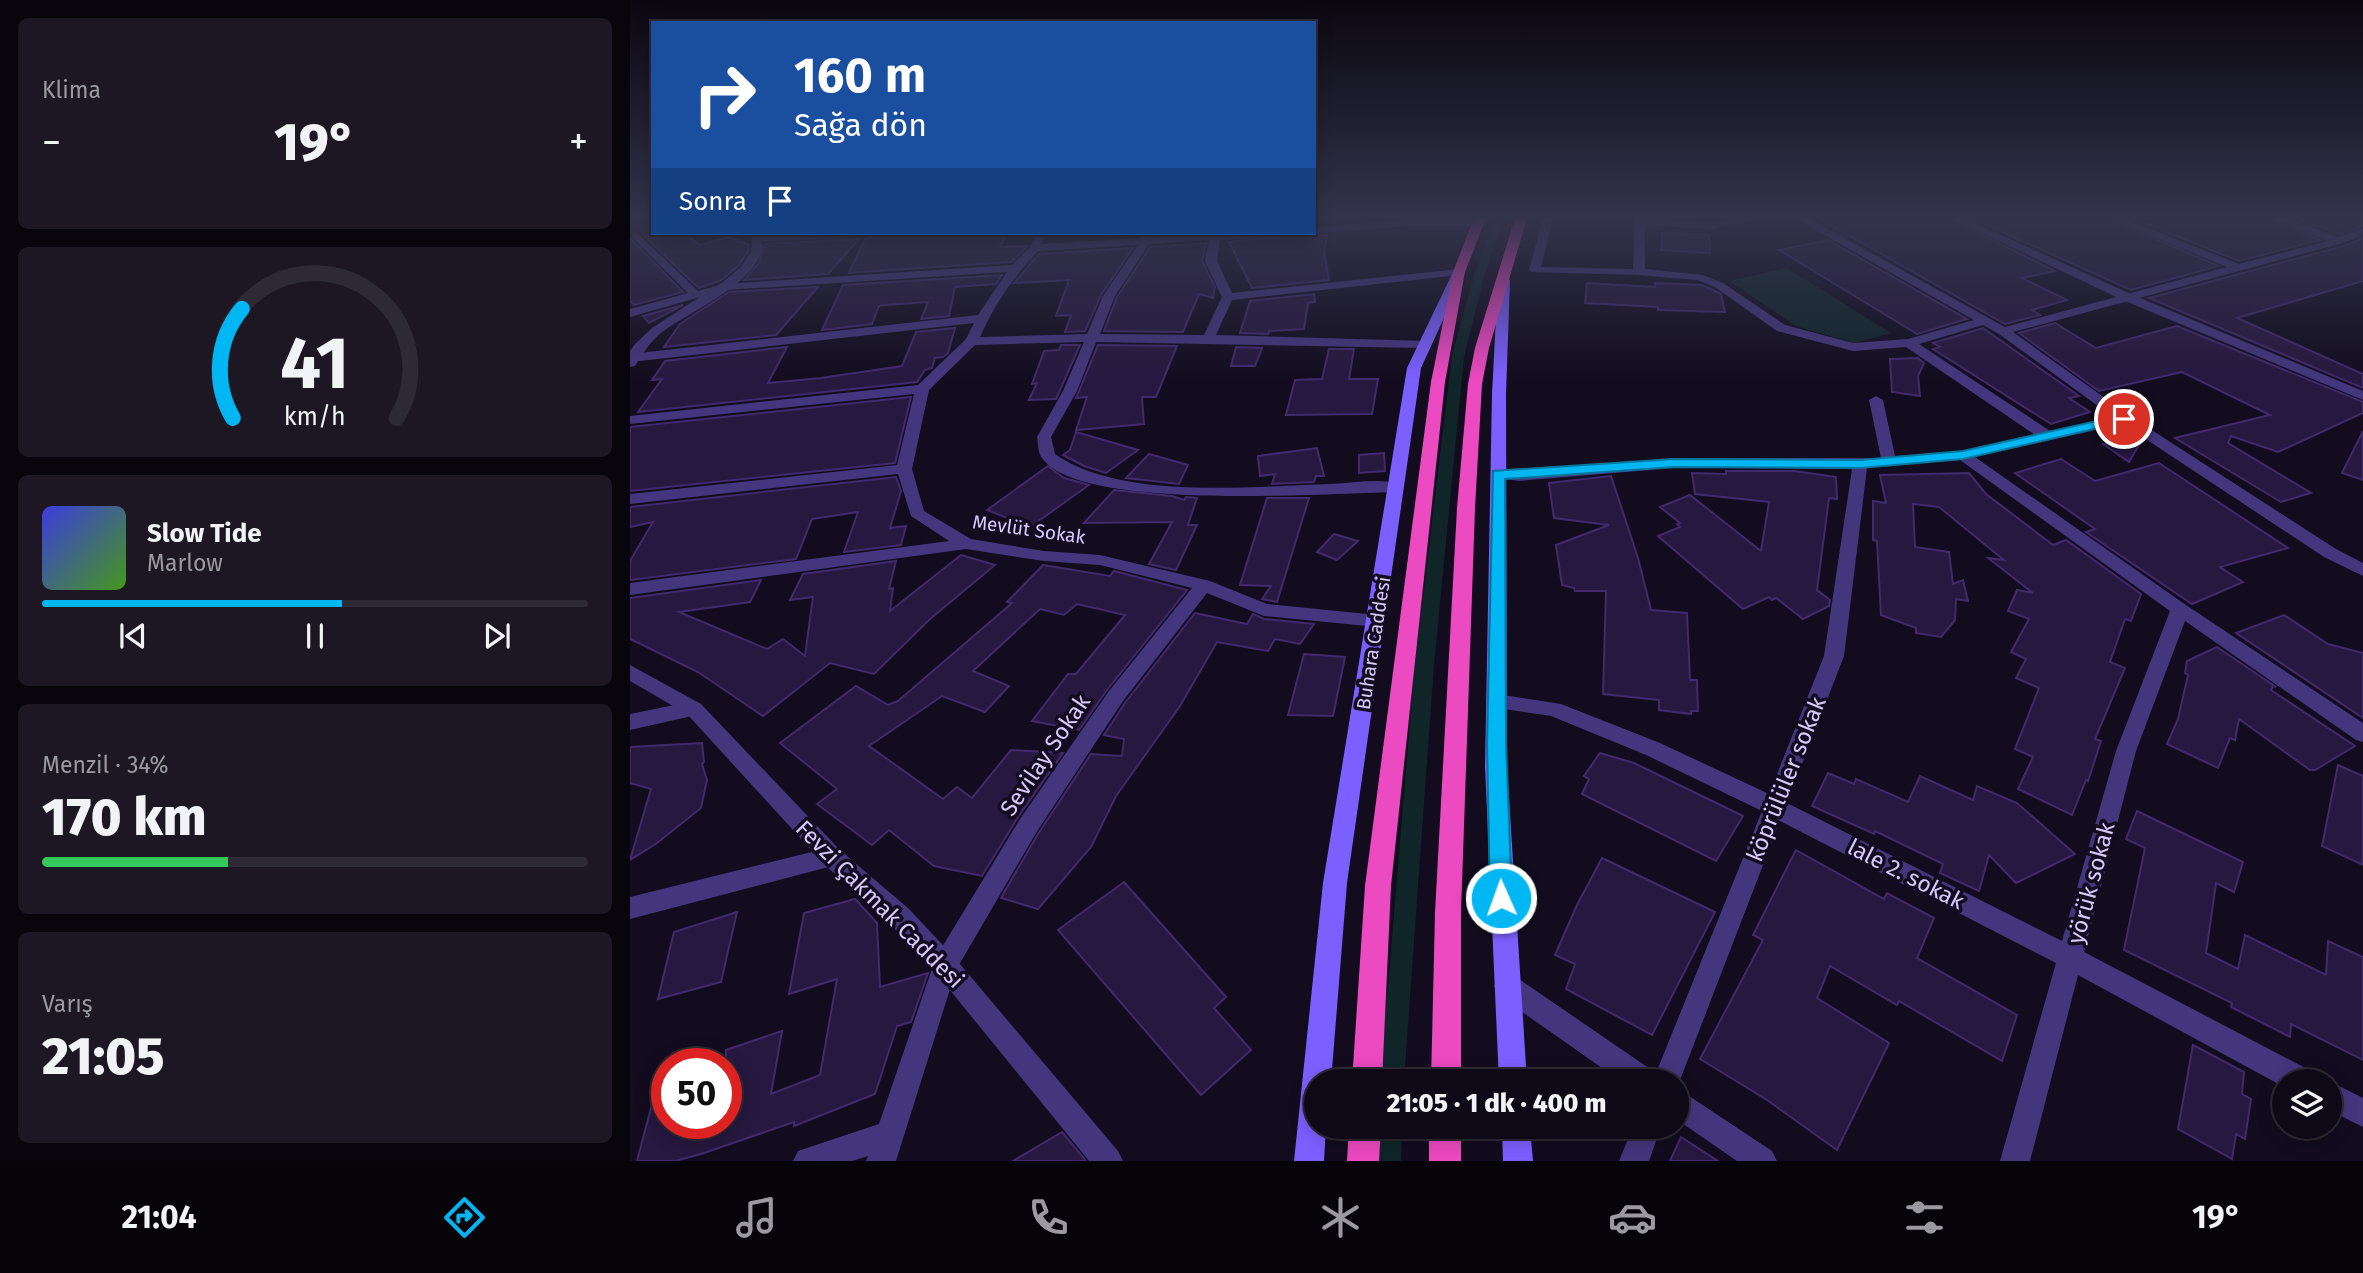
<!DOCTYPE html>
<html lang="tr">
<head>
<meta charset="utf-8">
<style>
  :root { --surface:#0e0916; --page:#1c1723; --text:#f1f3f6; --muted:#9b9aa1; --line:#2e2a35; --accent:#00b7f4 }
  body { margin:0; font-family:"Fira Sans",sans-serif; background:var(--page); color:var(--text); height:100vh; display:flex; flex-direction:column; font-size:26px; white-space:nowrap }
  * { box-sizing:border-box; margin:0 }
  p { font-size:23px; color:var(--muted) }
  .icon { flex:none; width:38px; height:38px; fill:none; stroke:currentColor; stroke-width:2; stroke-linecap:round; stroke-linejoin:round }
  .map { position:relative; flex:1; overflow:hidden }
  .panel { display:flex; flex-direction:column; gap:18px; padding:18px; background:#08050c; width:630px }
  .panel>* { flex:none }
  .banner { position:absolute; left:21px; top:21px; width:665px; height:214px; border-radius:0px; box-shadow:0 4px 18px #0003,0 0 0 2px var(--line); background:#1a4fa0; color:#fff; overflow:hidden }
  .tools { position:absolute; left:1642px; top:1069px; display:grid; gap:14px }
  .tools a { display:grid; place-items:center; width:70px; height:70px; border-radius:50%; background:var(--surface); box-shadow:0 4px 18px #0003,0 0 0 2px var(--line); font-size:35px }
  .speed { position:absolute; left:21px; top:1048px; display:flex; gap:14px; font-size:35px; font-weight:700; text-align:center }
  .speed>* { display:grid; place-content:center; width:91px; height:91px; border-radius:50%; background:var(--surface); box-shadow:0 4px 18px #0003,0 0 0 2px var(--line); line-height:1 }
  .speed .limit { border:10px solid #d22; background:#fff; color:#111 }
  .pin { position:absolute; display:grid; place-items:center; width:60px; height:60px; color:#fff; margin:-30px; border:4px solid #fff; border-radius:50%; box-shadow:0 2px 7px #0007 }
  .me { position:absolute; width:77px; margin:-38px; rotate:358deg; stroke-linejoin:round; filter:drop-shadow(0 0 5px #0008) }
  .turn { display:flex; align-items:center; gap:24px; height:147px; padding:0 28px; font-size:32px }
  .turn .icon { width:91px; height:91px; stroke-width:2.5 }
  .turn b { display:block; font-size:49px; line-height:60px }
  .then { display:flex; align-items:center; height:66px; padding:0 28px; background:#0003; gap:14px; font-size:26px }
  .big { font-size:52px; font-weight:800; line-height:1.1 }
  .panel .tile { flex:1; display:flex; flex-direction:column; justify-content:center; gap:10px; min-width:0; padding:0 24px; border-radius:10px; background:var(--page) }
  .panel .dial { align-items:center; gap:0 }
  .dial svg { height:182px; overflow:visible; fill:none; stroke:var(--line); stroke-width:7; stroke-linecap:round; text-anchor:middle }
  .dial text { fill:var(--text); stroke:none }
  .song { display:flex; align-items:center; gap:21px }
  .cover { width:84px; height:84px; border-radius:10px; background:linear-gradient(135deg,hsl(240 70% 55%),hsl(100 70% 35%)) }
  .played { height:7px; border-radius:4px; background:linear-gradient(90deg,var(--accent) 55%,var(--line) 55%) }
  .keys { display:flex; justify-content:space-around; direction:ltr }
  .heat { display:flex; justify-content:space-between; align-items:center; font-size:38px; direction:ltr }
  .charge { height:10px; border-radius:5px; background:linear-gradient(90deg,#34c759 34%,var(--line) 0) }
  .trip { position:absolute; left:674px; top:1069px; width:385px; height:70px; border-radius:35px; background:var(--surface); box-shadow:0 4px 18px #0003,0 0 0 2px var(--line); font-weight:800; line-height:70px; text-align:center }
  .tab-bar { display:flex; height:112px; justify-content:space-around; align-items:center; background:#060409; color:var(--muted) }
  .tab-bar .icon { width:49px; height:49px }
  .tab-bar .on { color:var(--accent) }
  .tab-bar b { font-size:32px; color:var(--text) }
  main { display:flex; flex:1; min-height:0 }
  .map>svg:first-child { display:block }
</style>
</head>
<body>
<main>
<section class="panel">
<div class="tile"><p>Klima</p>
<div class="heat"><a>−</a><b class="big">19°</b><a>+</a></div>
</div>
<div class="tile dial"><svg viewBox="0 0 100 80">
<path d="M14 69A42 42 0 1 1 86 69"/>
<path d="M14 69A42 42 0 0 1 18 21" stroke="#00b7f4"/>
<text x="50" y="56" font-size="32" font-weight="700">41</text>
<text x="50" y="72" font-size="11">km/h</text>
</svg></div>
<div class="tile">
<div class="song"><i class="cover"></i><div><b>Slow Tide</b><p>Marlow</p></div></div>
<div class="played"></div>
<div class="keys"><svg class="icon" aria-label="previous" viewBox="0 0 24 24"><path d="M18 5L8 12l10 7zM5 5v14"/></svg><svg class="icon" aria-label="pause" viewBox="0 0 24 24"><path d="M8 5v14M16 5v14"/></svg><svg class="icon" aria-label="next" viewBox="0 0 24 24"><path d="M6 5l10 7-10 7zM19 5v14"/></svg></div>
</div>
<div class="tile"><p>Menzil · 34%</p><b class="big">170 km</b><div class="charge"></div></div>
<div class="tile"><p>Varış</p><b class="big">21:05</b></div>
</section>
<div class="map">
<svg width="1733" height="1161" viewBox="0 0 1733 1161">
  <rect width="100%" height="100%" fill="#120c1e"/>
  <g fill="#0f2528">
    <path d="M865 218H875L854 277 834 357 804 665 774 1081 750 1082 785 663 822 355 844 276Z"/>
    <path d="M1157 268 1261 333 1224 343 1166 326 1099 281Z"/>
    <path d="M747 1127H772L771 1161H745Z"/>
  </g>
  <g fill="#26183f" stroke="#402a6b" stroke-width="2">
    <path d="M1188 218H1318L1425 271 1392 278 1437 300 1402 310 1410 315 1375 324Z"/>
    <path d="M1341 218H1476L1589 266 1501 290Z"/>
    <path d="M1501 218H1638L1690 240 1609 261Z"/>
    <path d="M1664 218H1733V226L1709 234Z"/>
    <path d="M41 233H54L70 245 99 237 119 245 118 251 109 265 91 280 69 288 14 236 23 234V238Z"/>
    <path d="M247 233H377L370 247 398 246 381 262 219 273 235 239 241 238Z"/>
    <path d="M680 233 682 236 697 235 694 252 699 280 622 288 599 242Z"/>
    <path d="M1032 233 1079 235 1080 253 1031 250Z"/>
    <path d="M1733 238V281L1607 318 1733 374V388L1519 298 1714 246Z"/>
    <path d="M229 239 198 274 114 280 129 263 135 244Z"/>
    <path d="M0 240 1 239 53 292 4 305 0 301Z"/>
    <path d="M1198 240 1337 319 1287 334 1149 250Z"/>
    <path d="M576 243 572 261 585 287 583 298 569 294 553 332 474 331 487 297 520 247Z"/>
    <path d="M503 248 471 295 455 331 435 332 441 315 426 316 439 280 384 283 409 254Z"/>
    <path d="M372 275 366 284 325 287 319 316 291 319 298 302 255 305 249 306 242 324 192 330 213 285Z"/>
    <path d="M957 283 1025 287V283L1072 285 1091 294 1095 312 1028 310V307L955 303Z"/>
    <path d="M188 287 146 335 34 347 50 324 99 292Z"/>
    <path d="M684 294 685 302 678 303 674 329 639 331 638 334 610 333 620 301Z"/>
    <path d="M53 305 19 323 13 316Z"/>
    <path d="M1425 323 1466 348 1547 326 1733 402V413L1648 452 1601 436 1598 443 1681 493 1651 502 1545 438 1640 415 1552 372 1469 391 1389 333Z"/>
    <path d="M325 328 318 353 313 357 305 358 302 368 295 370 287 382 8 412 32 379 22 380 35 361 157 347 138 383 191 378 272 366 286 332Z"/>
    <path d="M1353 328 1449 396 1439 398 1460 412 1421 424 1303 349 1310 347 1303 343Z"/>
    <path d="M431 345H450L426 399 399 400 407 383 402 384 414 351 429 350Z"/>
    <path d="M468 345 547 346 526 397H512L514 424 446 430 457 397 446 398Z"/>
    <path d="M606 347 632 348 625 366H601Z"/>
    <path d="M699 349H724L719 379H748L742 414 656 415 665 380 692 379Z"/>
    <path d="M1288 358 1294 363 1288 376 1290 396 1262 392 1260 359Z"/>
    <path d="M281 397 265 463 0 491V427Z"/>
    <path d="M1733 431V480L1712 473Z"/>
    <path d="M446 432 508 450 476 473 454 466 433 455 440 450Z"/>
    <path d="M1507 436 1512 440 1499 462 1473 444Z"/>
    <path d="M687 448 694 476H686L684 482 642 484 645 474 630 476 628 456Z"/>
    <path d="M754 453 755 471 729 473V455Z"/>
    <path d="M519 454 558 465 549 484 496 478Z"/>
    <path d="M1431 459 1465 481 1529 463 1658 548 1590 567 1613 582 1562 604 1456 532 1465 529 1385 473Z"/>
    <path d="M418 466 434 478 459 485 400 527 357 510Z"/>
    <path d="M1096 471H1165L1206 477 1207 499 1199 498 1187 590 1200 600 1199 606 1173 619 1146 598 1142 600 1139 597 1113 609 1028 536 1050 527 1047 524 1050 523 1030 507 1060 495 1131 551 1139 502 1065 494 1062 473 1096 474Z"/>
    <path d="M1339 473 1356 494 1423 545 1436 540 1511 594 1501 621 1495 619 1480 662 1495 668 1465 739 1471 741 1458 781 1456 780 1442 815 1388 789 1403 757 1385 749 1409 688 1386 678 1396 659 1381 652 1399 619 1378 611 1387 590 1403 593 1358 558 1374 560 1309 507 1283 504 1285 547 1319 552 1323 584 1333 580 1338 601 1326 599 1325 620 1311 637 1286 633V628L1251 615 1247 541 1243 540V501L1256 503 1250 475Z"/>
    <path d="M981 476 1008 558 1021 610 1057 613 1060 680H1067L1068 711H1061V714L1029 710V700L973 694 976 591H945L944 588 932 585 926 545 979 525 924 518 919 483Z"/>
    <path d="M266 477 271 491 260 528 276 526 271 545 214 552 228 512 182 519 166 559 0 580V561L23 522 0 527V507Z"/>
    <path d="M484 490 542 496 554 500 556 497 567 498 558 525H567L546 570 519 564 542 522 454 523Z"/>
    <path d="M637 498H679L647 602 632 599 641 586 610 585Z"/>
    <path d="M704 534 728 541 707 560 687 552Z"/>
    <path d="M331 555 365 565 300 619 244 674 200 663 133 716 68 672 0 639V598L131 580 120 602 49 612 137 649 153 639 175 656 183 597 160 600 173 574 266 561 259 589 263 588 260 611Z"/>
    <path d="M413 565 480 576 484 571 557 590 477 690 449 730 402 721 438 674H446L495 615 447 604 434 615 410 609 343 671 379 686 355 712 312 696 239 746 313 799 327 787 342 798 381 750 433 753 388 817 352 876 304 866 259 830 242 845 187 804 207 789 150 743 226 686 258 705 268 701 382 603 377 602Z"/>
    <path d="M565 613 617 624 623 614 634 619 684 624 670 644 645 639 638 651 587 642 550 706 486 796 461 847 408 909 371 898 408 834 461 754 492 756 494 739 474 735 495 703Z"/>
    <path d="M1654 615 1698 644 1733 653V718L1606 633Z"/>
    <path d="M1587 647 1646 687 1643 686 1641 690 1725 746 1685 770H1680L1609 719 1605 740 1600 738 1588 768 1537 744 1548 719 1558 675 1555 673 1557 661Z"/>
    <path d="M674 654 715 657 703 716 658 715Z"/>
    <path d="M72 743 74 762 72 764 77 780 71 808 27 843 0 860 21 789 0 783V747Z"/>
    <path d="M970 753 1004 763 1113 816 1086 861 952 794 959 779 954 776Z"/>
    <path d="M1708 765 1733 776V865L1692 846Z"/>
    <path d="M1198 773 1224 784 1226 779 1278 802 1290 776 1343 800 1347 786 1387 803 1445 854 1386 883 1359 855 1349 891 1310 873 1313 864 1245 831 1244 834 1182 806Z"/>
    <path d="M1507 811 1613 862 1604 892 1586 883 1576 953 1608 969 1615 935 1696 975 1698 941 1733 957V1060L1661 1024 1660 1037 1601 1007 1602 1003 1494 950 1515 848 1496 839Z"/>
    <path d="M1166 850 1254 899 1257 893 1304 918 1287 958 1387 1015 1372 1061 1269 1001 1267 1005 1200 966 1187 998 1259 1043 1207 1150 1137 1100 1070 1059 1133 940 1123 935Z"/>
    <path d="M972 858 1085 912 1022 1035 936 989 945 964 925 955 947 905Z"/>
    <path d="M494 882 596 997 584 1008 621 1050 571 1095 428 930Z"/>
    <path d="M225 899 247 923 250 987 298 973 281 1022 267 1026 245 1094 164 1126V1122L71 1154 45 1161H7L31 1070 37 1071V1124H96V1050L152 1031 141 1094 190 1075 207 979 159 994 174 913Z"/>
    <path d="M107 912 91 982 28 999 44 932Z"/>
    <path d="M1563 1045 1614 1072 1612 1094 1621 1099 1615 1139 1606 1134 1602 1159 1548 1129Z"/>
    <path d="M432 1132 456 1161H383Z"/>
    <path d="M1051 1137 1088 1161H1040Z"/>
  </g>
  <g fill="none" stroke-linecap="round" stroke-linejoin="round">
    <g fill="#44367d" fill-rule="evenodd">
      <path d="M913 218H923L911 267 1003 269 1005 218 1083 223 1107 218H1130L1083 229 1015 225V269L1073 275 1093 283 1155 325 1223 343 1278 339 1344 320 1165 218H1178L1375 327 1597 267 1478 218H1493L1609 264 1698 241 1640 218H1655L1709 237 1733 228V235L1713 243 1383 332 1500 416 1706 549 1733 563V576L1694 557 1493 424 1345 457 1556 605 1733 723V742L1726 740 1555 621 1506 751 1454 952 1683 1072 1687 1082H1654V1087L1448 975 1400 1161H1370L1426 963 1150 821 1047 1088 1142 1151 1147 1161H1107L1046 1119V1082H992L868 995 864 986 868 977 877 974 886 977 1026 1073 1132 811 1016 755 921 716 866 708 859 706 856 701 859 696 866 694 931 704 1030 743 1139 794 1194 656 1222 469 1044 468 889 481 863 477 860 474 863 471H889L1044 458H1251L1239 400 1246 396 1253 400 1265 456 1333 451 1405 435 1276 347 1223 351 1147 331 1085 287 1067 280 1009 275 901 272 899 270ZM1353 325 1369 334 1483 417 1420 431 1289 344ZM1330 460 1540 611 1486 751 1432 941 1157 803 1214 656 1237 468Z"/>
      <path d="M779 220H848L853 223 848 226H779L684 233H682L684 227Z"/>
      <path d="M7 233 68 291 94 284 382 265 400 247 407 233H417L412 244 511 238 513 233H523L522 238 581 233H654L649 236 590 240 587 261 602 293 829 269 835 272 829 275 602 300 586 335 797 341 799 344 793 348 466 342 447 391 421 437 425 454C492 501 622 486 701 484 723 483 750 478 771 484L773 487 765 492C700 493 449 512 412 458 408 453 408 443 407 437L433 391 454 342 345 345 299 390 282 469 294 511 341 539 414 551 470 555 580 581 637 604 747 615 753 617 756 621 753 625 747 627 634 616 577 593 493 701 406 833 326 970 266 1161H236L238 1156 222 1161H163L168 1151 249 1124 306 957 390 819 479 691 562 588 470 565 414 561 336 549 0 595V583L319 541 281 516 268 474 0 504V494L267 465 284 394 0 424V416L288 385 336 339 344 323 1 362 0 354 348 315 377 272 95 290 0 317V309L58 293 3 238 2 236ZM579 240 575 261 592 297 574 335 470 334 485 296 519 244ZM508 245 473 296 457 334 350 337C364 305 384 276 408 251Z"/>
      <path d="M186 233H245L240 236 129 242 124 239 129 236Z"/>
      <path d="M64 701 71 704 74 709 71 714 0 730V714Z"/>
      <path d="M202 847 210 850 214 857 210 864 0 919V897Z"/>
      <path d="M1699 1081 1733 1098V1127L1699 1110Z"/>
      <path d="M1003 1127H1031L1019 1161H989Z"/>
    </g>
    <g fill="#44367d" fill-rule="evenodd">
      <path d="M1320 218H1334L1503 295 1733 391V400L1495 301Z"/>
      <path d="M122 233H132C132 238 133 244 132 249 126 283 58 313 32 332 20 342 13 353 5 366L0 367V351L5 344 22 328 93 282 111 267 121 252Z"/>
      <path d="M0 665 71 704 210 850 279 909 324 957 488 1151 493 1161H459L306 973 261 925 194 864 57 714 0 681Z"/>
    </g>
    <g fill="#7b60ff" fill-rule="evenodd">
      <path d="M829 269 835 272 791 368 717 883 701 1082H686V1127H696L694 1161H664L693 883 777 368 823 272Z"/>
      <path d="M874 277 880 280 876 394 877 766 897 1082H869L855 766 862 394 868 280Z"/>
      <path d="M872 1127H900L903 1161H873Z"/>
    </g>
    <g fill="#ec4ac0" fill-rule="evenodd">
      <path d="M844 218H856L835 272 815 382 761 886 752 1082H722L735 886 801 382 823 272Z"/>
      <path d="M885 218H897L859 348 852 384 845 508 831 913V1082H801L805 913 827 508 838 384 845 348Z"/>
      <path d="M719 1127H751L749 1161H717Z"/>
      <rect x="799" y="1127" width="32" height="34"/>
    </g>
  </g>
  <linearGradient id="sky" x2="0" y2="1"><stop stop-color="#0a0710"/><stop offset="0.57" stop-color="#33344c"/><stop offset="1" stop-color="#33344c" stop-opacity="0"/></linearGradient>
  <rect width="1733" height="381" fill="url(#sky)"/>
  <path fill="#00b7f4" stroke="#00779f" stroke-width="2" d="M1494 415 1499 416V421L1333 459 1230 468 1044 467 875 479 876 744 882 898 879 905 871 907 864 905 860 898 857 744 863 471 1044 459 1230 460 1333 451Z"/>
  <g text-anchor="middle" stroke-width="7" stroke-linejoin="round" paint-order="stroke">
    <g font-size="19" fill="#d7c9ff" stroke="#120c1e">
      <text transform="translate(399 529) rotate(8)" y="7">Mevlüt Sokak</text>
      <text transform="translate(743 643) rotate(-81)" y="7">Buhara Caddesi</text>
    </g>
    <g font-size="23" fill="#d7c9ff" stroke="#120c1e">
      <text transform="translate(415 755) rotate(-56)" y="8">Sevilay Sokak</text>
      <text transform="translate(1156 779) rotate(-68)" y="8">köprülüler sokak</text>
      <text transform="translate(1276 874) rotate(27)" y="8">lale 2. sokak</text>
      <text transform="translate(1461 883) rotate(-75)" y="8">yörük sokak</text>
      <text transform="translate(250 904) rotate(45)" y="8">Fevzi Çakmak Caddesi</text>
    </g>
  </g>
</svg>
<div class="tools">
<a><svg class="icon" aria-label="layers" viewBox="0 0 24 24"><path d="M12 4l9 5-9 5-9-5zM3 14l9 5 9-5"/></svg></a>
</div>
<div class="speed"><div class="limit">50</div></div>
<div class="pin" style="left:1494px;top:419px;background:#d93025"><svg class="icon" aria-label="arrive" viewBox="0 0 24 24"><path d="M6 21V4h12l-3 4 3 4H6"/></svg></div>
<svg class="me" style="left:871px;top:898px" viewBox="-20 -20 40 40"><circle r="17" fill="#00b7f4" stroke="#fff" stroke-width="3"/><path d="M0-11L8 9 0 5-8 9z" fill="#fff"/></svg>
<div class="trip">21:05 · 1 dk · 400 m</div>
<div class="banner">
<div class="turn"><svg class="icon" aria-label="right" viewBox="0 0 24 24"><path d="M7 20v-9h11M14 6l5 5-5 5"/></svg><div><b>160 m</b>Sağa dön</div></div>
<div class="then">Sonra<svg class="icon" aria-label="arrive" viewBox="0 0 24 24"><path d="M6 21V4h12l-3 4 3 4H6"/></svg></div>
</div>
</div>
</main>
<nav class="tab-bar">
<b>21:04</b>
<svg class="icon on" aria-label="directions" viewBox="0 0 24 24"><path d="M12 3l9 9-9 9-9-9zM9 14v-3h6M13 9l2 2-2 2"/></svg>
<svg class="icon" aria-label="music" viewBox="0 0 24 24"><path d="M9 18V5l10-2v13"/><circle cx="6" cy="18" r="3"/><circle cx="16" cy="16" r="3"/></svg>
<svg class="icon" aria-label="phone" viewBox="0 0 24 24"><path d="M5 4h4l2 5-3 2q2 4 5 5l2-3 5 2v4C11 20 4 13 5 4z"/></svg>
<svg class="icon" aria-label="climate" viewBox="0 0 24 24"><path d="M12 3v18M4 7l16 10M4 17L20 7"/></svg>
<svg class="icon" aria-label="car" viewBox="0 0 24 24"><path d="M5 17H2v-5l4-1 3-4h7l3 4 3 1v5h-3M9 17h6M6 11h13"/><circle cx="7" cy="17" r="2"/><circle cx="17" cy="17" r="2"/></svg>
<svg class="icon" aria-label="filters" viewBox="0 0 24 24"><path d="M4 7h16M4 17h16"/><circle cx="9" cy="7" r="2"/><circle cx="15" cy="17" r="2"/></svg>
<b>19°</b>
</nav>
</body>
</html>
